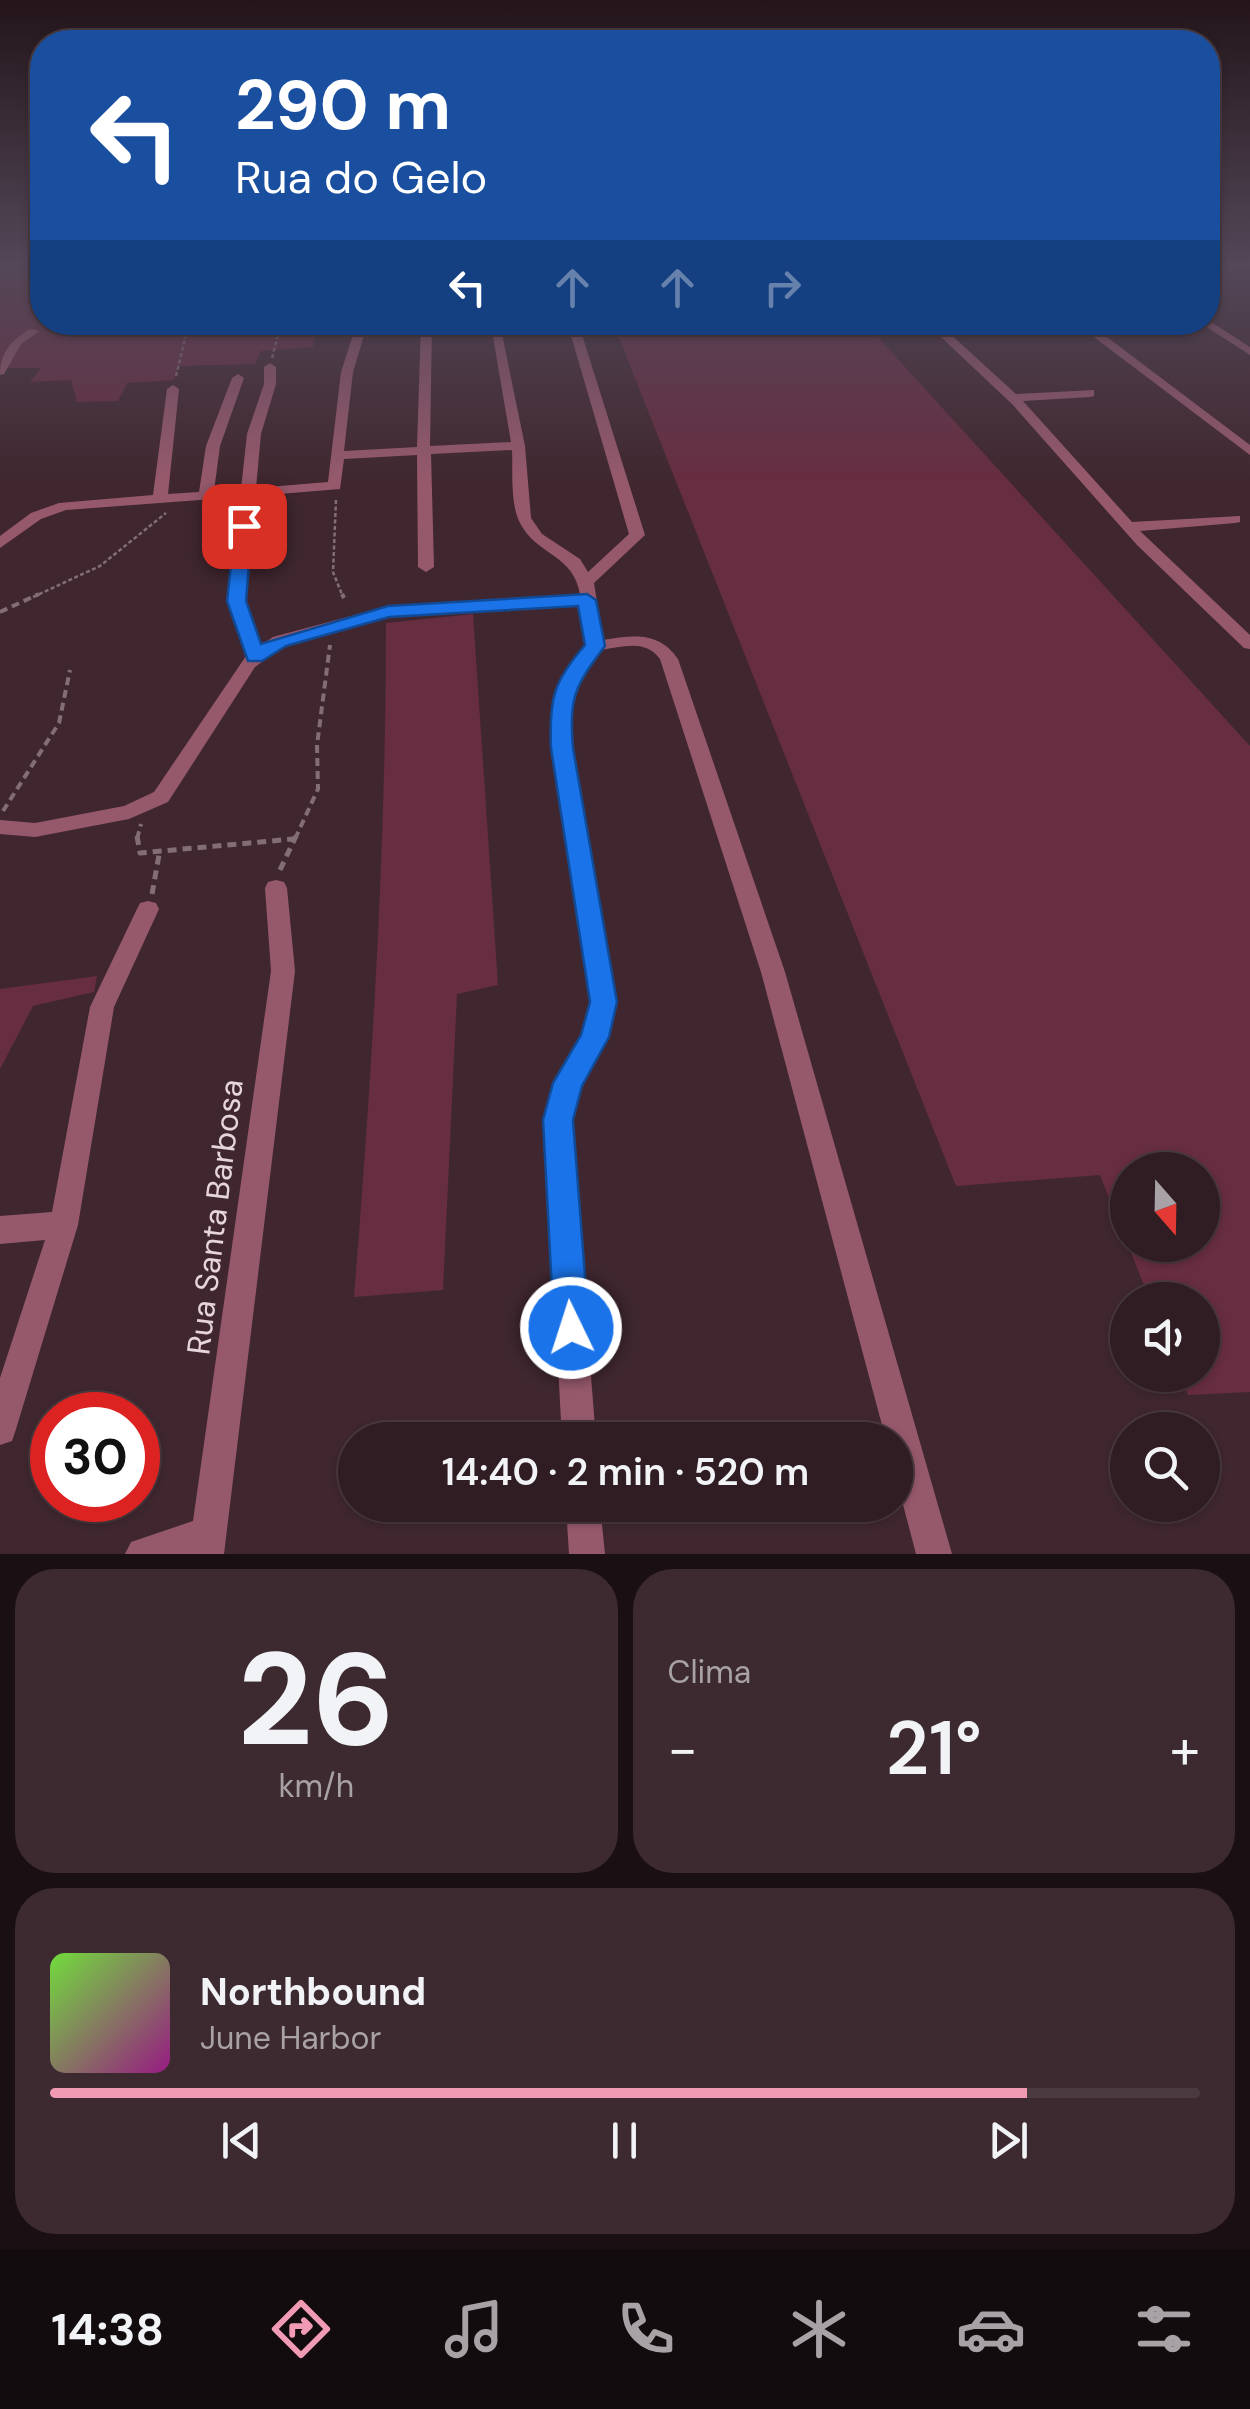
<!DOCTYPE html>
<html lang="pt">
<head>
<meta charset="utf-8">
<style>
  :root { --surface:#301d23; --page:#3c2a30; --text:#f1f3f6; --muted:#a8a2a6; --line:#4b3b41; --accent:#f09ab4 }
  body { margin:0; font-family:"DM Sans",sans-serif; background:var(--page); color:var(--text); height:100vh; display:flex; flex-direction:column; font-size:38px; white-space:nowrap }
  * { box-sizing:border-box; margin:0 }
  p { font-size:32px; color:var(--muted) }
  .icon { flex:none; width:55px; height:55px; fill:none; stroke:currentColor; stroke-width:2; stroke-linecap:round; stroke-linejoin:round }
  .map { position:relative; height:1554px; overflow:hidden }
  .side { display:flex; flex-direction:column; gap:15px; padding:15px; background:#1a1013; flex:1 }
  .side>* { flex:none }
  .guide { position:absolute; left:30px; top:30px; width:1190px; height:305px; border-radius:40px; box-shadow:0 2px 8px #0004,0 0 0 2px var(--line); background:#1a4fa0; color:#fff; overflow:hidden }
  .needle { width:65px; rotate:160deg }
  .buttons { position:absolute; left:1110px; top:1152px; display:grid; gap:20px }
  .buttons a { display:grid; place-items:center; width:110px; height:110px; border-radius:50%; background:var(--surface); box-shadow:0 2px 8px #0004,0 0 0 2px var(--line); font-size:50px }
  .speed { position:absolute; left:30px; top:1392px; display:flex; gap:20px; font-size:50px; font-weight:700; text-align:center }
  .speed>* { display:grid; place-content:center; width:130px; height:130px; border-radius:50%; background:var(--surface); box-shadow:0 2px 8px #0004,0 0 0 2px var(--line); line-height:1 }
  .speed .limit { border:15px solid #d22; background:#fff; color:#111 }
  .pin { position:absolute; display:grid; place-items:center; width:85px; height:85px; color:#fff; margin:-42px; border-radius:20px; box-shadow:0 5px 15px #0006 }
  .me { position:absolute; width:110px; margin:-55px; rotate:356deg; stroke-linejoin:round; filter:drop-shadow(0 0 8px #0008) }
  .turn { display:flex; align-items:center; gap:35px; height:210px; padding:0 40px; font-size:45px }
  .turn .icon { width:130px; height:130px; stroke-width:2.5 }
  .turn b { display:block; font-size:70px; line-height:85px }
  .lanes { display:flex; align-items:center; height:95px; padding:0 40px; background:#0003; justify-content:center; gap:50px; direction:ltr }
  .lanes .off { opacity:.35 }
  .big { font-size:75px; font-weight:600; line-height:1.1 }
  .side .card { flex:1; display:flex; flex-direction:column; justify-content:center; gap:15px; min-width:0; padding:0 35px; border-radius:40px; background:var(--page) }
  .side .dial { align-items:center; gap:0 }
  .dial b { font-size:130px; line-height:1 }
  .song { display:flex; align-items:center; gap:30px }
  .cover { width:120px; height:120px; border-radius:15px; background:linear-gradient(135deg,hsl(100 70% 55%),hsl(310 70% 35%)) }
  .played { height:10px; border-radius:5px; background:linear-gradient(90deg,var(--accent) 85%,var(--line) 85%) }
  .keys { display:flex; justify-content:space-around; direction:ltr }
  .heat { display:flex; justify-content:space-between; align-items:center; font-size:55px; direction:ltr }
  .side .tiles { flex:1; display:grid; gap:15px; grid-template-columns:1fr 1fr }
  .card:last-child { grid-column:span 2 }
  .trip { position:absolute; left:338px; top:1422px; width:575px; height:100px; border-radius:50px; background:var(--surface); box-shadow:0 2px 8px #0004,0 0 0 2px var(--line); font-weight:600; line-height:100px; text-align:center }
  .menu { display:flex; height:160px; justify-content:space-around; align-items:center; background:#130c0e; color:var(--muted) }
  .menu .icon { width:70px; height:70px }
  .menu .selected { color:var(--accent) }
  .menu b { font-size:45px; color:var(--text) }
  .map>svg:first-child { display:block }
</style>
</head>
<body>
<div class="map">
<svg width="1250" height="1554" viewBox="0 0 1250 1554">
  <rect width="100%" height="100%" fill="#40272f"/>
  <g fill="#672d41">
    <path d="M0 263H42V322L317 323 313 347 261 351 255 364 179 366 174 380 127 383 118 401 77 402 71 380 30 382 41 368H0Z"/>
    <path d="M613 323H865L1250 746V1392L1188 1395 1180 1375H1202V1300H1150L1128 1245H1202V1170H1128L1127 1244 1100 1175 956 1186Z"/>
    <path d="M473 614 498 985 457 994 443 1290 354 1297C372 1072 386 849 386 623Z"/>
    <path d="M97 976 94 992 33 1006 0 1069V989Z"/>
  </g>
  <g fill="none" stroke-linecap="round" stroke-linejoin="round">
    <g stroke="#836e74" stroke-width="2.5" stroke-dasharray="4 2.5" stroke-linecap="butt">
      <path d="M272 358 281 322"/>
      <path d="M176 376 189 322"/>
      <path d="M336 500 333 572 343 597"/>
      <path d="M33 597 100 566 166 513"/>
    </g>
    <g stroke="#836e74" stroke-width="4" stroke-dasharray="8 5" stroke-linecap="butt">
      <path d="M342 594 344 598"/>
      <path d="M0 612 39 594"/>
      <path d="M3 811 59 723 70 670"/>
      <path d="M137 839 141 824"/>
      <path d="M295 839 318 789 317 745 330 645"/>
    </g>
    <g stroke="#836e74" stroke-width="5" stroke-dasharray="9 6" stroke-linecap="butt">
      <path d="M137 836 140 853 293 839"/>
      <path d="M280 870 296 836"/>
      <path d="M152 894 159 855"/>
    </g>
    <g fill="#96596c" fill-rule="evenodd">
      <path d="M1238 263H1250V269Z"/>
      <path d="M1208 320 1250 347V355L1199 322H1208Z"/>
      <path d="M357 322H368L353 372 344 451 417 447 421 322H432L430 446 511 442 493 337 478 322H490L502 334 525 446 531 518 542 534 580 559 588 572 629 534 567 322H578L645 535 594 583 603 640C633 635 659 631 678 659L785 972 952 1554H916L895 1474V1440H886L761 972 660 659C645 639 623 647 601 650 575 682 569 708 572 748L615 1001C608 1043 582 1078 571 1120L596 1440H562L545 1120C556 1078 582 1044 591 1001L552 731C552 695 564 672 586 645L581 605 389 616 285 645 255 667 168 802 129 819 35 837 0 834V820L35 823 124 806 154 792 246 656 229 601 240 497 66 510 41 519 0 548V536L31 513 59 503 153 495 167 389 173 385 179 389 168 494 199 492 206 446 232 378 238 374 244 378 220 446 214 491 241 489 247 434 264 384V367L270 363 276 367V384L261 434 256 488 328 482 341 372ZM512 450C513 472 510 504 520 523 537 556 574 554 580 595L388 606 273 637 260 646 245 601 255 496 340 489 344 459 417 455 418 567 426 572 434 567 431 454Z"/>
      <path d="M925 322H937L1016 394 1094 390V396L1090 397 1023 401 1132 522 1240 516V522L1235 523 1140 531 1250 635V649L1244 648 1137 545 1012 404Z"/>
      <path d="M1074 322H1087L1250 445V455Z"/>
      <path d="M30 329 40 331 21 344 4 374 0 375C0 352 12 340 30 329Z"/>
      <path d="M276 880 284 882 287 888 295 971 224 1554H125L131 1542 193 1521 271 971 265 888 268 882Z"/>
      <path d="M148 901 156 903 159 909 114 1007 78 1225 16 1429 12 1441 0 1445V1378L45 1240 0 1244V1216L52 1212 90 1007 137 909 140 903Z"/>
      <path d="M566 1505H600L605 1554H569Z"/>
    </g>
  </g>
  <linearGradient id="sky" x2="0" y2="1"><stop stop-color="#23151a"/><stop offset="0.55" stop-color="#534758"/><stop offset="1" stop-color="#534758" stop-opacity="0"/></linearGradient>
  <rect width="1250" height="480" fill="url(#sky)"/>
  <path fill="#1a73e8" stroke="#114b97" stroke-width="2.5" d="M244 521 252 526 246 601 261 644 388 606 587 594 596 600 605 646C575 686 569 696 573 748L617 1002 609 1037 582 1086 573 1120 589 1328 584 1341 571 1346 559 1341 554 1328 543 1120 553 1083 581 1035 590 1002 551 748C549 699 553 682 585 645L578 606 389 617 286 646 262 661H248L227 601 235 526Z"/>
  <g text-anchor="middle" stroke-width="10" stroke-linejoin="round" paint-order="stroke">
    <g font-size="32" fill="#e6d6da" stroke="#40272f">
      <text transform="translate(215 1217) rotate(-83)" y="11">Rua Santa Barbosa</text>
    </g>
  </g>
</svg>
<div class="buttons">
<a><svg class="needle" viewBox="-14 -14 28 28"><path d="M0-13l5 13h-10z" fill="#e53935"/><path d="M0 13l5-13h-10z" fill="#a8a2a6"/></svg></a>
<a><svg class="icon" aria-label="sound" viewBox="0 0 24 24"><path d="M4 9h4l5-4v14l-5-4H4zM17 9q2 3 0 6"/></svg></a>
<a><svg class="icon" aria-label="search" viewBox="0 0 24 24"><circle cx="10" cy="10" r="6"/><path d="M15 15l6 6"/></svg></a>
</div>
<div class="speed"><div class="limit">30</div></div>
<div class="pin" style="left:244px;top:526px;background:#d93025"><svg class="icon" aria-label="arrive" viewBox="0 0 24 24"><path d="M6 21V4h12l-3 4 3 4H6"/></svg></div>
<svg class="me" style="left:571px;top:1328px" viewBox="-20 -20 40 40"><circle r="17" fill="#1a73e8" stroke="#fff" stroke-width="3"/><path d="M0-11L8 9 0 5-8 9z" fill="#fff"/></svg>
<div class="trip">14:40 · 2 min · 520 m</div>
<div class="guide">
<div class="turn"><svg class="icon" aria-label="left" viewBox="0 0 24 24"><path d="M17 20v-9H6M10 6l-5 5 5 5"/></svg><div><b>290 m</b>Rua do Gelo</div></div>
<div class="lanes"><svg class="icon" aria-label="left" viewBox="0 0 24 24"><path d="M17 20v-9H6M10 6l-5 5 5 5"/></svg><svg class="icon off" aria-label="ahead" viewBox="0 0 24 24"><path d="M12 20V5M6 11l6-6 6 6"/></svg><svg class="icon off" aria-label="ahead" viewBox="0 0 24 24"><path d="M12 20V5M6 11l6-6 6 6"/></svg><svg class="icon off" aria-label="right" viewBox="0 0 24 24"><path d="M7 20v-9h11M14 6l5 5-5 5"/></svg></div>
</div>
</div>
<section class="side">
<div class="tiles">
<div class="card dial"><b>26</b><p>km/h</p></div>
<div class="card"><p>Clima</p>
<div class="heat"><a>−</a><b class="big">21°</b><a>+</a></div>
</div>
<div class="card">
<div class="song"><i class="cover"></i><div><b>Northbound</b><p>June Harbor</p></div></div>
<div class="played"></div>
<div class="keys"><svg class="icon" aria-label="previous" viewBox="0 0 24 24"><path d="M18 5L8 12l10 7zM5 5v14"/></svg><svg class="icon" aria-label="pause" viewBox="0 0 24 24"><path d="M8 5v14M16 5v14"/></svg><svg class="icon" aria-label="next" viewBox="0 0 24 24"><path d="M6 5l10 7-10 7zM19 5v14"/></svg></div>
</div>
</div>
</section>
<nav class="menu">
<b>14:38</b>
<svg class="icon selected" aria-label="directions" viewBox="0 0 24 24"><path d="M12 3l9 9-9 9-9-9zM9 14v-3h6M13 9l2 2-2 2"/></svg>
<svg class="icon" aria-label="music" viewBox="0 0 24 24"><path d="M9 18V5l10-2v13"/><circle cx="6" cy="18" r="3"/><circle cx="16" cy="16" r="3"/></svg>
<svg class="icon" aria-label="phone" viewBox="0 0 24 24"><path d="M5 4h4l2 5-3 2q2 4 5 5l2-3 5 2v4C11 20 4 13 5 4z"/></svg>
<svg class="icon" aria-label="climate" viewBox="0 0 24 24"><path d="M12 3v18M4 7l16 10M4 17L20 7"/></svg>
<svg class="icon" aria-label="car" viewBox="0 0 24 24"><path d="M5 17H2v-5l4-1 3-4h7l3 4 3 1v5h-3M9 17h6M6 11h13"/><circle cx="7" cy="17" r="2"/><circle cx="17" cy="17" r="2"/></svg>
<svg class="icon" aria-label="filters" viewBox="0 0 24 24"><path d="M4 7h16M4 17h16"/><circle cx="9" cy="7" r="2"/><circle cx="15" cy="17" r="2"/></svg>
</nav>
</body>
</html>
